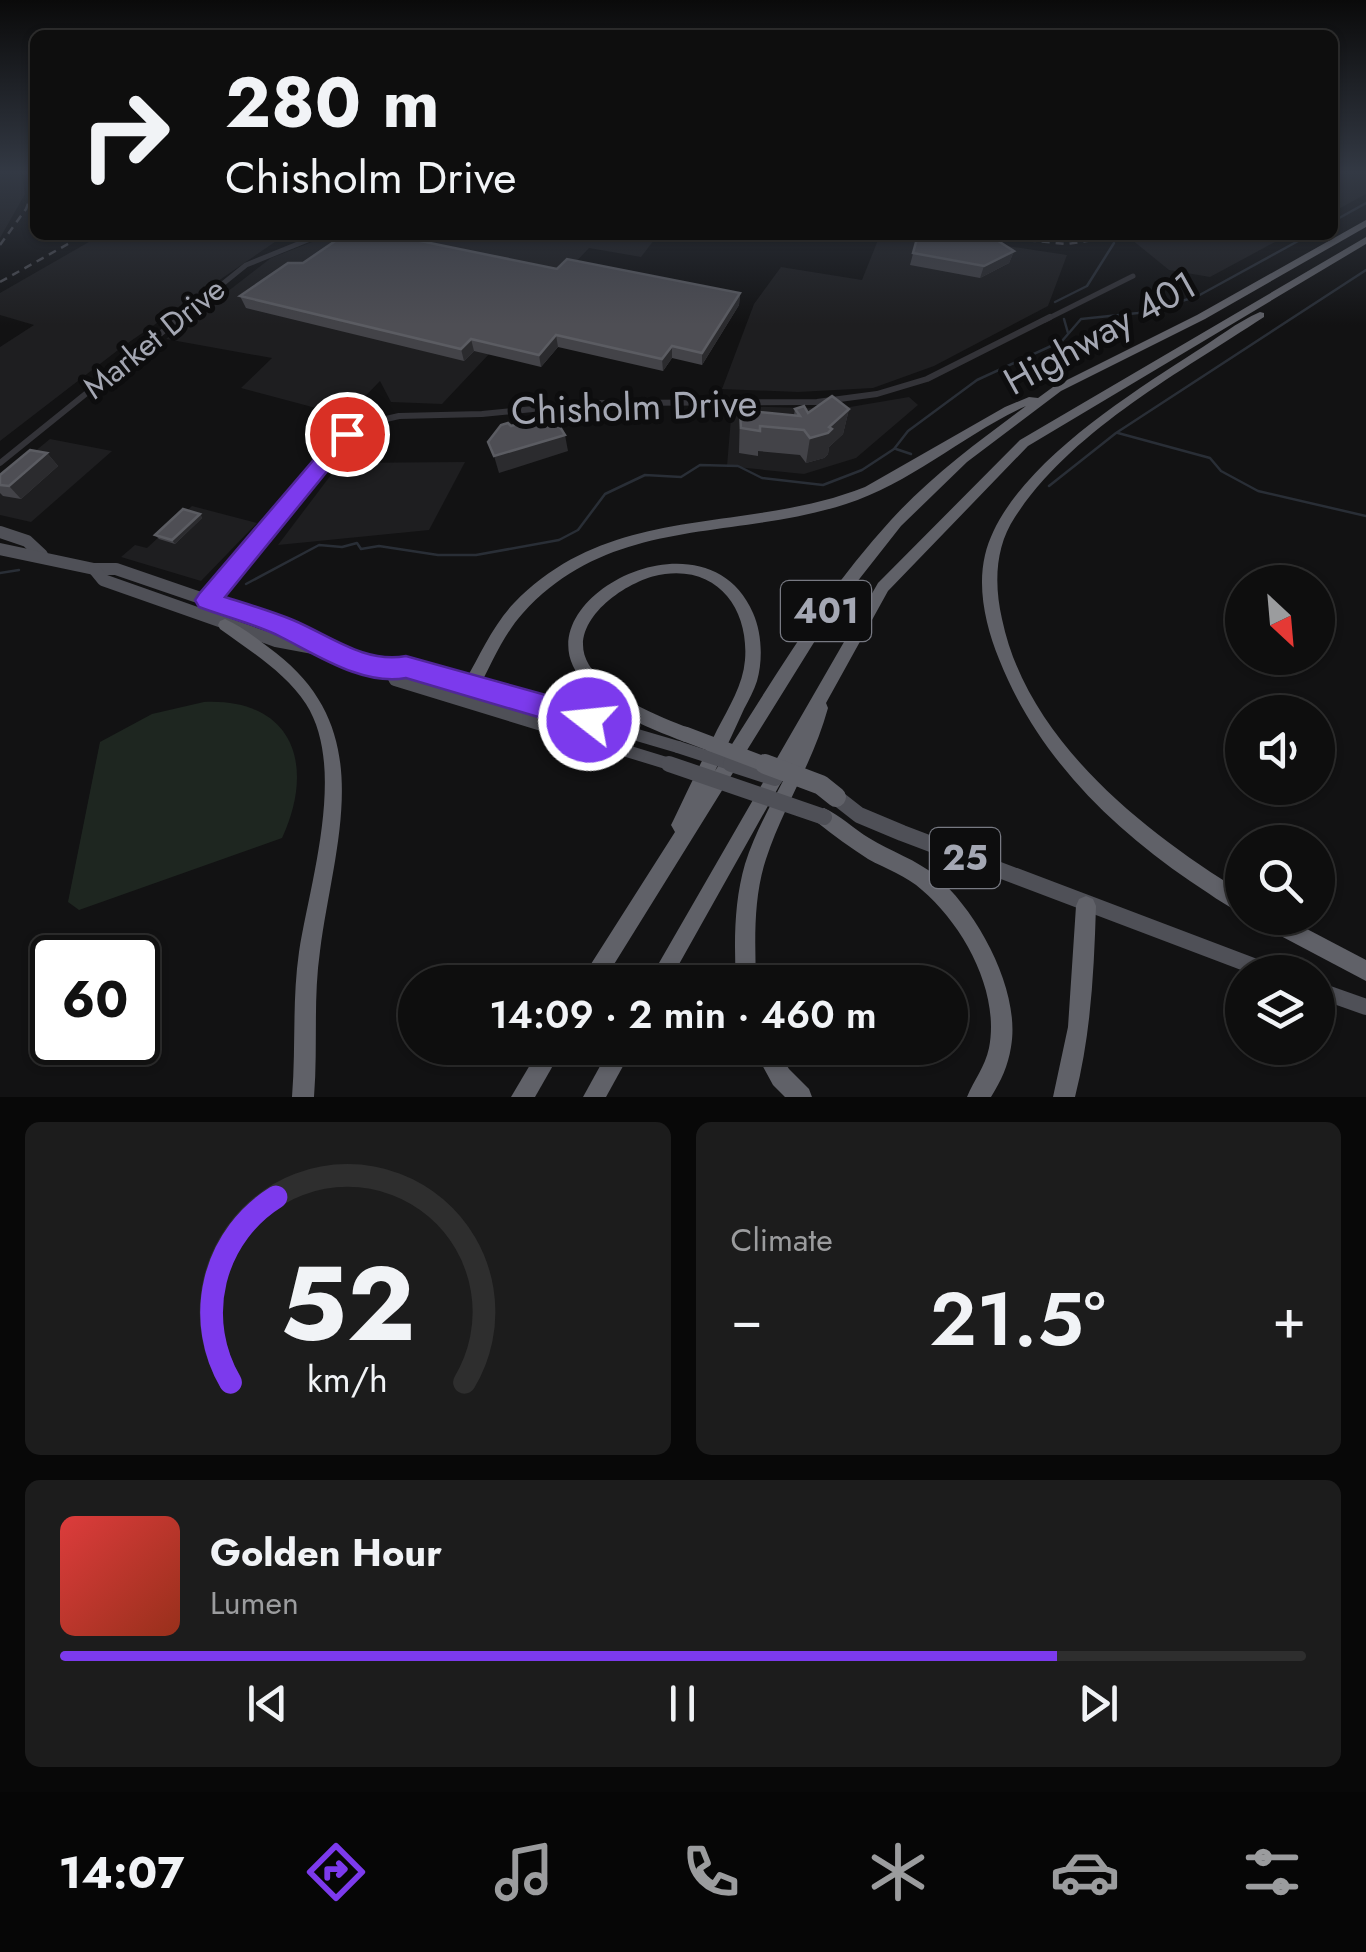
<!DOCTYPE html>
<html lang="en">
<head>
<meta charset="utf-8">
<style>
  :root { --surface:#0e0e0e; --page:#1c1c1c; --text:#f1f3f6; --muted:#9b9c9e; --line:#2e2e2e; --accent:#7c3aed }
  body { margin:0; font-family:Jost,sans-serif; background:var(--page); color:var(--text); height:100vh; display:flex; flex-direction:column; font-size:38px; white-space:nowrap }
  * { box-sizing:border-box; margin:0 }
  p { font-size:32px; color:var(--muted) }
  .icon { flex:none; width:55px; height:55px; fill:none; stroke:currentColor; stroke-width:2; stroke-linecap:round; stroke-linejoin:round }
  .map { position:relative; height:1097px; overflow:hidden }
  .panel { display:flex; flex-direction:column; gap:25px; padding:25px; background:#080808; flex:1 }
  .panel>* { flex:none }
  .guide { position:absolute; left:30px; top:30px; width:1308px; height:210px; border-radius:15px; box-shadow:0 2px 8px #0004,0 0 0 2px var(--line); background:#0e0e0e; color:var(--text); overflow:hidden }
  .needle { width:65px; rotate:154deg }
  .buttons { position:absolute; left:1225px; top:565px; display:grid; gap:20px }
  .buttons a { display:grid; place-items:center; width:110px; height:110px; border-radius:50%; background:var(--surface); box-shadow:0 2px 8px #0004,0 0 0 2px var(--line); font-size:50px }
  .speed { position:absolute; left:30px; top:935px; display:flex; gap:20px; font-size:50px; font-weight:700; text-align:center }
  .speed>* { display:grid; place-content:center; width:130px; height:130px; border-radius:50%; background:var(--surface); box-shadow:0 2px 8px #0004,0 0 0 2px var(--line); line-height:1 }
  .speed .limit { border:5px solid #111; border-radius:15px; background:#fff; color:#111 }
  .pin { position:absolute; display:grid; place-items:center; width:85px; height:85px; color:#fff; margin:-42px; border:5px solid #fff; border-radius:50%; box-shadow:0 2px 10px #0007 }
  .me { position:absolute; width:110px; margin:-55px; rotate:286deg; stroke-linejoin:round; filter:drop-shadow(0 0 8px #0008) }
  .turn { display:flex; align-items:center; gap:35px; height:210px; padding:0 30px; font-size:45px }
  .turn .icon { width:130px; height:130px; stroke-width:2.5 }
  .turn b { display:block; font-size:70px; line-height:85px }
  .big { font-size:75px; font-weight:600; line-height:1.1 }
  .panel .widget { flex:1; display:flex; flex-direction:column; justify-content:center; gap:15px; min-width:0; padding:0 35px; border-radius:15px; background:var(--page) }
  .panel .dial { align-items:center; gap:0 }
  .dial svg { height:260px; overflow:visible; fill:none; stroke:var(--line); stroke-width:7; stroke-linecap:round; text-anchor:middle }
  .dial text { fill:var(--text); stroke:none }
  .song { display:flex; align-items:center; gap:30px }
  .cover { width:120px; height:120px; border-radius:15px; background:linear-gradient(135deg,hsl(0 70% 55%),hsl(10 70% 35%)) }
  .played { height:10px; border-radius:5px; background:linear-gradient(90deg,var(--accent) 80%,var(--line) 80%) }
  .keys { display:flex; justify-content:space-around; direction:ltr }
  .heat { display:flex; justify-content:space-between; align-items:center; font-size:55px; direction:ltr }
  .panel .tiles { flex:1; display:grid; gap:25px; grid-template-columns:1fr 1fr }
  .widget:last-child { grid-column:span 2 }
  .trip { position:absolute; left:398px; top:965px; width:570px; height:100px; border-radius:50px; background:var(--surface); box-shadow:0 2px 8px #0004,0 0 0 2px var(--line); font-weight:600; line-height:100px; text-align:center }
  .tab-bar { display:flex; height:160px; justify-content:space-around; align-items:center; background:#060606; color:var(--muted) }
  .tab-bar .icon { width:70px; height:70px }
  .tab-bar .active { color:var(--accent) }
  .tab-bar b { font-size:45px; color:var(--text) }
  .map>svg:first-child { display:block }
</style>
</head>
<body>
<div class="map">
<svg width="1366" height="1097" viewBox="0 0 1366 1097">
  <rect width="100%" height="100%" fill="#121213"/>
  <g fill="#1e1e20">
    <path d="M0 171H21L25 194 0 238Z"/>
    <path d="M1333 171H1366V194L1333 212Z"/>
    <path d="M101 235H285L122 347 0 441V347L34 325 0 315V293Z"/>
    <path d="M330 235H658L641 257 589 248 442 404 391 402 380 381 346 416 241 388 272 358 166 339 271 258Z"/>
    <path d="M880 235H934L1067 255 1048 306 934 366 873 388 798 392 722 389 754 304 781 267 862 280Z"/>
    <path d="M1126 235H1288L1210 277 1169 270Z"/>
    <path d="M909 397 918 405 856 458 804 474 727 466 732 406 838 409Z"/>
    <path d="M50 439 112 451 31 522 0 515V480Z"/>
    <path d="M465 462 429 530 278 545 340 463Z"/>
    <path d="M192 506 257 523 201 581 121 557 135 545 147 548Z"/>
  </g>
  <path fill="#1e2620" d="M204 702C293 698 316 765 282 838L79 910 68 902 100 742 152 714Z"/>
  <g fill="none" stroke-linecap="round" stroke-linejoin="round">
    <g stroke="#292e36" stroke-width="2.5">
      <path d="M1332 222 1366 203"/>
      <path d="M1055 302 1087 286 1114 243"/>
      <path d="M1064 319 1068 333"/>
      <path d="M1118 433 1210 458 1221 471 1258 491 1366 516"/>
      <path d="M896 449 911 454"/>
      <path d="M1049 486 1116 433 1366 270"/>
      <path d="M0 573 19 570"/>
      <path d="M246 584 319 545 342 547 357 543 361 549 379 546 438 555H476L559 540 578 530 605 494 645 475 681 477 700 465 738 466 762 478 823 485 862 470 894 449 908 431 977 380 1062 341 1081 319 1138 313 1196 297 1309 235"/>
    </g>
    <g stroke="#333338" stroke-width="5">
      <path d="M178 320 246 265 320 235"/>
      <path d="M1045 320 1133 276"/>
    </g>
    <g stroke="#333338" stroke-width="6">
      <path d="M0 463 181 317"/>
      <path d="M278 513 338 440 369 423 399 416 482 414 594 403 817 402 877 394 927 379 1050 317"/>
    </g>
    <path stroke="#333338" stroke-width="9" d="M207 601 280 511"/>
    <g stroke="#4f5057" stroke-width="12">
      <path d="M0 532 27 541 42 555"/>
      <path d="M0 549 94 569H116L288 628 316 645"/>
      <path d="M94 569 103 580 276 641 324 650 390 670 406 667 678 747"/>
      <path d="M390 670 395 680 666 763"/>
    </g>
    <g stroke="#4f5057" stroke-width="16">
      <path d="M836 797 859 815 902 833 1269 972"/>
      <path d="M1318 990 1366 1007"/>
    </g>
    <g fill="#606168" fill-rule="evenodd">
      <path d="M1366 220V227L1205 319 1061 391 967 462 901 526 831 615 603 982H581L584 975 675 832 671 825 674 819C688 789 703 759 717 730 729 707 743 685 745 660 749 610 719 567 665 574 628 578 563 623 589 665 610 698 656 715 691 729L693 734 691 739 685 742C646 727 592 707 573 666 538 591 708 509 753 613 762 633 763 660 757 681 754 690 749 700 744 709 735 729 725 750 715 771 770 685 822 595 891 520 931 476 979 441 1026 406 964 434 912 483 846 504 732 541 612 515 523 613 503 635 491 665 477 691L471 693 465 691 463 686 465 681C480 655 493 625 514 603 613 501 744 535 865 487L1005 407 1029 397 1038 398 1053 387 1197 315Z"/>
      <path d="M1366 237V244L1028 446 888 591 826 703 828 708C813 763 783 807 766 859 753 899 755 941 756 982H736C734 942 734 902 745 864 756 829 776 796 792 763L669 982H648L878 583 1020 440Z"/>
      <path d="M1260 312 1264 313V317C1179 373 1072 430 1015 517 995 547 994 584 1002 619 1027 740 1143 831 1242 892V913C1224 905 1207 892 1190 881 1108 825 1036 753 999 659 986 627 977 589 985 555 1005 472 1127 396 1195 352 1216 339 1237 322 1260 312Z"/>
      <path d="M225 619C243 627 260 641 276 653 379 733 334 843 320 951 313 1000 318 1048 314 1097H292C296 1049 292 1000 299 952 310 882 347 768 306 704 285 672 250 651 220 629L218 625 220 621Z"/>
      <path d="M824 808C840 815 854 829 869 838 890 851 917 860 936 876 978 912 1021 991 1011 1047 1008 1066 1001 1081 991 1097H967C974 1080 985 1067 989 1048 1000 992 964 926 922 890 907 876 886 869 868 859 851 848 834 836 818 823L815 817 818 811Z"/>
      <path d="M1086 896 1093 899 1096 906C1094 971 1091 1034 1075 1097H1053L1068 1027 1076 906 1079 899Z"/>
      <path d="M1257 918H1286L1366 960V981L1260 925Z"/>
      <path d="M540 1048H563L535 1097H511Z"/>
      <path d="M610 1048H633L606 1097H583Z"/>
      <path d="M753 1048H776L789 1069 809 1089 812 1097H785L773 1085Z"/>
    </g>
    <g stroke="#4c4d53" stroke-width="2.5" stroke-dasharray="8 6" stroke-linecap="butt">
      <path d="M972 235 1067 244 1127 235"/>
      <path d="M0 245 26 209 35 185"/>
      <path d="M0 282 84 235"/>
    </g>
    <g stroke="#4f5057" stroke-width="12">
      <path d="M678 747 739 767"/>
      <path d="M666 763 676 767"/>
    </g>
    <g stroke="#4f5057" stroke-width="16">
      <path d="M669 764 824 817"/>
      <path d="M731 764 775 778"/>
    </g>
    <path stroke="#606168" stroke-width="15" d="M685 734 772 767"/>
    <path stroke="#606168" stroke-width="20" d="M765 764 821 785 836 797"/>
  </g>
  <g fill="#434348">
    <path d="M918 235 992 237 1014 251 1009 263 980 278 910 265Z"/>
    <path d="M557 269 740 293 739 305 702 365 672 358 663 371 558 347 541 367 474 351 464 361 246 308 240 296Z"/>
    <path d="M795 409 808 413 849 409 843 434 829 447 828 454 824 458 806 463 800 455 758 451V456L739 453 740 410 794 415Z"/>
    <path d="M47 453 58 466 21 499 3 496 0 493V475Z"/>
    <path d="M200 514 202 518 175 544 159 539 155 535Z"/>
  </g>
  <g fill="#2b2b2e">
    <path d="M1014 251 1009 263 980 278 984 266Z"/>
    <path d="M740 293 739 305 702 365V353Z"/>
    <path d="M556 335 558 347 541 367 539 355Z"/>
    <path d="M471 339 474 351 464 361 461 349Z"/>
    <path d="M672 346V358L663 371 662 359Z"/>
    <path d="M849 409 843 434 829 447 828 454 824 458 806 463 810 438 829 427Z"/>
    <path d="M565 435 568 451 499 473 494 456Z"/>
    <path d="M47 453 58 466 21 499 9 486Z"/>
    <path d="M200 514 202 518 175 544 172 540Z"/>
  </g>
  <g fill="#4e4e54" stroke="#5b5c62" stroke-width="2.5">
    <path d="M344 235H391L557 269 567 259 740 293 702 353 672 346 662 359 556 335 539 355 471 339 461 349 240 296 288 263H303Z"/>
    <path d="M918 235H992V237L1014 251 984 266 913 253Z"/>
    <path d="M832 396 849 409 829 427 832 429 828 433 810 438 804 430 760 426V431L741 428 740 410 800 416 795 409 804 406 808 413Z"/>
    <path d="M542 417 544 422 555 419 565 435 494 456 488 442 501 425 508 423 511 426Z"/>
    <path d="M30 450 47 453 9 486 0 485V475Z"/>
    <path d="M183 509 200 514 172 540 155 535Z"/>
  </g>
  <linearGradient id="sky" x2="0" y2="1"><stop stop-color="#0a0a0a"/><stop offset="0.53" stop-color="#333944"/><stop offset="1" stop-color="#333944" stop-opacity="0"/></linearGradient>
  <rect width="1366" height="325" fill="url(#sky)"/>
  <path fill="#7c3aed" stroke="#51269a" stroke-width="2.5" d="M347 427 354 429V438L225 597C247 604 271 611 293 620 329 635 365 664 406 656L589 707 599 711 603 720 599 728 589 732 406 678C363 686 317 655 281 637 256 624 225 617 199 607L195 600 199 594 340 429Z"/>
  <g text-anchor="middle" stroke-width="10" stroke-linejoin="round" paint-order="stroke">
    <g font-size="32" fill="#a4a7b3" stroke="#0d0d0e">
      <text transform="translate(154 338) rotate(-39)" y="11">Market Drive</text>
    </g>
    <g fill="#0d0d0e" stroke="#777982" stroke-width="2.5">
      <rect x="781" y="581" width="90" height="60" rx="8"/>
      <rect x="930" y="828" width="70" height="60" rx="8"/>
    </g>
    <g font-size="35" font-weight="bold" fill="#a4a7b3">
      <text x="826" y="623">401</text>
      <text x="965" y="870">25</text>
    </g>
    <g font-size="38" fill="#a4a7b3" stroke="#0d0d0e">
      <text transform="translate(1100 333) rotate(-29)" y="13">Highway 401</text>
      <text transform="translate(634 407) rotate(-2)" y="13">Chisholm Drive</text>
    </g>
  </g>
</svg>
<div class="buttons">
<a><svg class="needle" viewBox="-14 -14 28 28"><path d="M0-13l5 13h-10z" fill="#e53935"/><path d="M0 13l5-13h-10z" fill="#9b9c9e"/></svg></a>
<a><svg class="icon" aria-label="sound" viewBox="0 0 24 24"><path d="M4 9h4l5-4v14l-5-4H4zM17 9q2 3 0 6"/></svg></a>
<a><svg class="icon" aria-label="search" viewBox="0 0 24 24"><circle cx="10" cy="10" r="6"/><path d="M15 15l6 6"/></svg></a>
<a><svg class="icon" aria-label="layers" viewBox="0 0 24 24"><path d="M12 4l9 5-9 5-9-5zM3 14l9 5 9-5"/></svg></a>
</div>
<div class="speed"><div class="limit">60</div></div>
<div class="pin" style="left:347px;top:434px;background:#d93025"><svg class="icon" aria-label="arrive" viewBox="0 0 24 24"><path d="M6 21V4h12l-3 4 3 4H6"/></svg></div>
<svg class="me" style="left:589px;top:720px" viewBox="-20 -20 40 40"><circle r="17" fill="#7c3aed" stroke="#fff" stroke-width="3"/><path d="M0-11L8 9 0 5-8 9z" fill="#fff"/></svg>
<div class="trip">14:09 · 2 min · 460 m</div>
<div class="guide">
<div class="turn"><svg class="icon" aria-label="right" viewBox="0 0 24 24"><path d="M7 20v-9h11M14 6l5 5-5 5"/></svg><div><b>280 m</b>Chisholm Drive</div></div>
</div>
</div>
<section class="panel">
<div class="tiles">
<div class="widget dial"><svg viewBox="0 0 100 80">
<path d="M14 69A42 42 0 1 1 86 69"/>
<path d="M14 69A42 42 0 0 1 28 12" stroke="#7c3aed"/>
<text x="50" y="56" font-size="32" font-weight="700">52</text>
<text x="50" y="72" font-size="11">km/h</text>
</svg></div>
<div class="widget"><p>Climate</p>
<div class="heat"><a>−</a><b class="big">21.5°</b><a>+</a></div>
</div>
<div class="widget">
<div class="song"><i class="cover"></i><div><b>Golden Hour</b><p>Lumen</p></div></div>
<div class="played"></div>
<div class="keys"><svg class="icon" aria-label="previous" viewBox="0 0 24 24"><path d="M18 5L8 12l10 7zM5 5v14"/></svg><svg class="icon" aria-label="pause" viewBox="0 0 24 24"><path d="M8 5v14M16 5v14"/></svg><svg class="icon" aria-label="next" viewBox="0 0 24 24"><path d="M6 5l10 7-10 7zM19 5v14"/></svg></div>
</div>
</div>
</section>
<nav class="tab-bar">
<b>14:07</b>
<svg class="icon active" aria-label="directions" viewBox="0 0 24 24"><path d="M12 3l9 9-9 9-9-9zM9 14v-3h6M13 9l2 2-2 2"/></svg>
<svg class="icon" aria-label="music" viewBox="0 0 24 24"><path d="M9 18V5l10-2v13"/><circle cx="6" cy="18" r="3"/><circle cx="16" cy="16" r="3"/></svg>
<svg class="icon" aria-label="phone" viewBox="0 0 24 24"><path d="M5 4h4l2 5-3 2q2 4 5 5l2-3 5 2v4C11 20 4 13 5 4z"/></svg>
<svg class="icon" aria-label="climate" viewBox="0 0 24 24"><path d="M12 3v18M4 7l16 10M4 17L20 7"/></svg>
<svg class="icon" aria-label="car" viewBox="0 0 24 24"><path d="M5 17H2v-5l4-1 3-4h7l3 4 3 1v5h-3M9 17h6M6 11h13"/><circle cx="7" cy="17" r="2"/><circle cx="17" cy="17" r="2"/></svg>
<svg class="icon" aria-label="filters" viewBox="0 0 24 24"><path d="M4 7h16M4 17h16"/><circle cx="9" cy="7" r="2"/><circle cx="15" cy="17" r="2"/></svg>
</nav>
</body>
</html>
